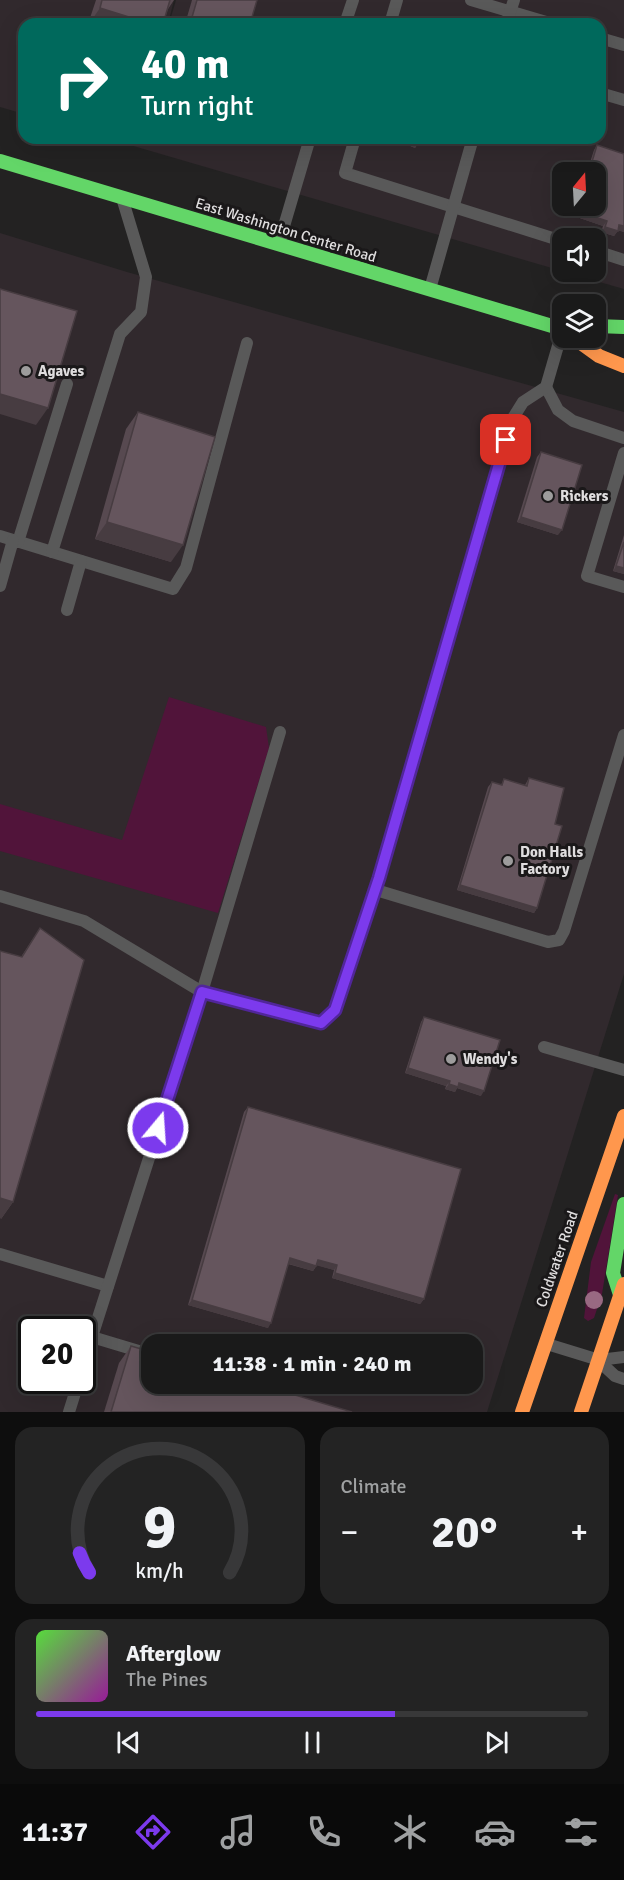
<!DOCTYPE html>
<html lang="en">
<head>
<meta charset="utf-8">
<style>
  :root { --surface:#1a1a1a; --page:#232323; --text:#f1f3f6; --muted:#9fa1a2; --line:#383839; --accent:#7c3aed }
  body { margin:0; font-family:Signika,sans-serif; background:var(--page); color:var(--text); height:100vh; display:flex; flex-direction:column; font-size:22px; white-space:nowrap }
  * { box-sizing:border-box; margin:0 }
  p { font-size:20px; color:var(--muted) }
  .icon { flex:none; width:33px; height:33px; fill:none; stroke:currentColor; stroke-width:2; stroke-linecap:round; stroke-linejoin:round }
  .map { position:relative; height:1412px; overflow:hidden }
  .details { display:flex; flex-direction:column; gap:15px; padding:15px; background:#0e0e0e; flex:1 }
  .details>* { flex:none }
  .top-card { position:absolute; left:18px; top:18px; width:588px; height:126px; border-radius:18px; box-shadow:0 6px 24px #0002,0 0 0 2px var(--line); background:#00695c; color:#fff; overflow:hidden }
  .needle { width:39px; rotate:18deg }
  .fabs { position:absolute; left:552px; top:162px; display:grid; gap:12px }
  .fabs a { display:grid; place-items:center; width:54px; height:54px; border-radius:12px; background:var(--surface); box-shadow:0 6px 24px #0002,0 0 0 2px var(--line); font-size:30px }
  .speed { position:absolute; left:18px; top:1316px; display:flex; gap:12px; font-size:30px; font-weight:700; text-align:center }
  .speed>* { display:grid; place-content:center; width:78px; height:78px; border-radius:50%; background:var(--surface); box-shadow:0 6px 24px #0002,0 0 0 2px var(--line); line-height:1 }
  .speed .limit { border:3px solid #111; border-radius:9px; background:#fff; color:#111 }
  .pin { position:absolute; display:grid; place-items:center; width:51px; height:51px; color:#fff; margin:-26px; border-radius:12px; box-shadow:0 3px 9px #0006 }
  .me { position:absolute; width:66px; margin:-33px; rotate:18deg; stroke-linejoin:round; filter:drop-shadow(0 0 4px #0008) }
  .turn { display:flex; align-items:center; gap:21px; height:126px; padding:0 24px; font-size:27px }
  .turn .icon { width:78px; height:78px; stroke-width:2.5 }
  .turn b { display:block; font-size:42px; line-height:51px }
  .big { font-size:45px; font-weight:800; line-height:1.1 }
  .details .widget { flex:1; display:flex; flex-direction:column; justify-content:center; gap:9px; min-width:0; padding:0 21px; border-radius:18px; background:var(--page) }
  .details .dial { align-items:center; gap:0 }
  .dial svg { height:156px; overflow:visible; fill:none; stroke:var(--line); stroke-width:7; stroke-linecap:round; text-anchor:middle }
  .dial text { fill:var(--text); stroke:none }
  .song { display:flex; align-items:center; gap:18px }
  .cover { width:72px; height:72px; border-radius:9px; background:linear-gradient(135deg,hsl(110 70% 55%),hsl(300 70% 35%)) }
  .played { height:6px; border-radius:3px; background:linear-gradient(90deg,var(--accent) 65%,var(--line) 65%) }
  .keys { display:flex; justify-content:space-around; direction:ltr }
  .heat { display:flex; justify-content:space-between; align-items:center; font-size:33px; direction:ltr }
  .details .tiles { flex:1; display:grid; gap:15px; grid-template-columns:1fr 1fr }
  .widget:last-child { grid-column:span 2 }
  .trip { position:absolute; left:141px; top:1334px; width:342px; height:60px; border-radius:18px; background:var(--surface); box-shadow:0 6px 24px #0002,0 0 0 2px var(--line); font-weight:800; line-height:60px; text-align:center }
  .tab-bar { display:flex; height:96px; justify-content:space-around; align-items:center; background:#0a0a0a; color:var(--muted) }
  .tab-bar .icon { width:42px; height:42px }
  .tab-bar .selected { color:var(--accent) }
  .tab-bar b { font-size:27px; color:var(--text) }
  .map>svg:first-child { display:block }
</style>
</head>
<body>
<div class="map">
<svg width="624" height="1412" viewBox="0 0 624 1412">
  <rect width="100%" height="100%" fill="#232222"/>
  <g fill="#31292d" fill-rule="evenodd">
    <path d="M0 0H174L168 24H24V114L0 107Z"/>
    <path d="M176 0H624V289L564 272H596V238H562V271L106 138H600V24H169ZM562 172H596V206H562Z"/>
    <path d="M0 233 127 272 624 412V974L487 1412H0ZM32 1329H82V1380H32ZM152 1344H472V1383H152Z"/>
  </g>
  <g fill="#51143a">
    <path d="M169 697 266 727 269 748 218 913 0 851V804L122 840Z"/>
    <path d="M615 1194 618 1195 602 1294 594 1318 588 1321 584 1318 591 1262Z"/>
  </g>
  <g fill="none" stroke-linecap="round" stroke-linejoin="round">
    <g stroke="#595959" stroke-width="12">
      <path d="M471 0 553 24"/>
      <path d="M345 24 353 0"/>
      <path d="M390 24 397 0"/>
      <path d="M506 24 514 0"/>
      <path d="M600 38 624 45"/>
      <path d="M600 93 624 100"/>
      <path d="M355 138 345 173 562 241"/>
      <path d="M279 243 310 138"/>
      <path d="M596 251 624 260"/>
      <path d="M430 289 473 138"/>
      <path d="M546 387 558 410 573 421 624 438"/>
      <path d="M624 453 587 576 624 587"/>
      <path d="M0 536 173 589 186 568 247 343"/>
      <path d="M18 542 67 384"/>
      <path d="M52 552 120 334 141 312 146 277 123 201"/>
      <path d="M0 586 13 540"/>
      <path d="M67 610 81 561"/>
      <path d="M376 890 548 942 559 940 564 931 624 735"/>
      <path d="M0 896 84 921 202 992 321 1023 335 1010 376 890 513 418 523 402 546 387 562 332"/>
      <path d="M544 1047 624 1070"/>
      <path d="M0 1254 108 1286"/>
      <path d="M92 1337 152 1355"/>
      <path d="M547 1344 599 1360 624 1357"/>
      <path d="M601 1363 615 1376 624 1379"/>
      <path d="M82 1368 202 992 280 732"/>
      <path d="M69 1412 79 1380"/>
    </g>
    <g stroke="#63d668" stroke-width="14">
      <path d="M0 161 562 329"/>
      <path d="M596 326 624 327"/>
      <path d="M620 1295 613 1273 624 1204"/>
    </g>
    <g stroke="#ff974d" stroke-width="14">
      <path d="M574 338 599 356 624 366"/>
      <path d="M522 1412 624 1116"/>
      <path d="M581 1412 624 1284"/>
    </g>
  </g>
  <circle fill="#996982" cx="594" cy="1300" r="9"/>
  <g fill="#574950">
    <path d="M96 0H174L168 9 163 24H88Z"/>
    <path d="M192 0H257L250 24H185Z"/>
    <path d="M387 138H427L421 146 417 145 415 148 408 145 409 142 405 144 396 138 394 140Z"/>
    <path d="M597 145 624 154V232L618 230 614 236 601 232 603 226 574 216 577 206H596V172H583L584 171 587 172 594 150Z"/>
    <path d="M138 412 171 562 95 539 126 429Z"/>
    <path d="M541 452 558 535 517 522 537 457Z"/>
    <path d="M624 535V574L613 571Z"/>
    <path d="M529 778 555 824 537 908 534 913 457 890 488 787 492 782 501 785 504 779 525 785Z"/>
    <path d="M40 928 13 1202 1 1219 0 951 21 957Z"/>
    <path d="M424 1017 481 1096 457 1088 455 1092 445 1089 446 1086 405 1073 421 1022Z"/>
    <path d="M248 1107 424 1299 420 1304 332 1278 334 1270 317 1265 313 1271 288 1264 268 1328 188 1305 244 1112Z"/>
    <path d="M131 1346 352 1412H104L119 1363Z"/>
  </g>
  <g fill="#473c41">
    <path d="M100 8 129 17 124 24H89Z"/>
    <path d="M387 138H396L394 140Z"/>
    <path d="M410 138H412L409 142 405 144Z"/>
    <path d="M413 138H427L421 146 417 145 415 148 408 145Z"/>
    <path d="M577 211 607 221 603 226 574 216Z"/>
    <path d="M619 225 624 226V232L616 230Z"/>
    <path d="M605 227 618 231 614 236 601 232Z"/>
    <path d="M0 394 48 408 36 425 0 414Z"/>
    <path d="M521 517 562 530 558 535 517 522Z"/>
    <path d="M107 522 183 545 171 562 95 539Z"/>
    <path d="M616 566 624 568V574L613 571Z"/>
    <path d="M460 885 537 908 534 913 457 890Z"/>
    <path d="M408 1068 450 1081 446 1086 405 1073Z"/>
    <path d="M459 1083 484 1091 481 1096 457 1088 455 1092 445 1089 449 1084Z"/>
    <path d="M0 1198 13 1202 1 1219 0 1218Z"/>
    <path d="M290 1258 316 1266 313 1271 286 1263Z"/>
    <path d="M318 1260 337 1265 334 1270 315 1265Z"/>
    <path d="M335 1273 424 1299 420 1304 332 1278Z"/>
    <path d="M192 1300 271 1323 268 1328 188 1305Z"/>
  </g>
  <g fill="#65555d" stroke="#473c41" stroke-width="1.5">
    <path d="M102 0H170L163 24H127L129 17 100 8Z"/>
    <path d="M197 0H257L250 24H190Z"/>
    <path d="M441 21 451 23V24H440Z"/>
    <path d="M597 145 624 154V226L619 225 618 231 605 227 607 221 577 211 579 206H596V172H583L584 171 589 172Z"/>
    <path d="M0 289 77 311 48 408 0 394Z"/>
    <path d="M138 412 215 437 183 545 107 522Z"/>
    <path d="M541 452 582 465 562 530 521 517Z"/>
    <path d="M624 542V568L616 566Z"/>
    <path d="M529 778 564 788 555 824 562 826 537 908 460 885 492 782 502 785 504 779 527 786Z"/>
    <path d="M40 928 84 960 13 1202 0 1198V951L22 957Z"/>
    <path d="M424 1017 500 1040 484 1091 459 1083 458 1087 449 1084 450 1081 408 1068Z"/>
    <path d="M248 1107 461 1169 424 1299 335 1273 337 1265 318 1260 316 1266 290 1258 271 1323 192 1300Z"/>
    <path d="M131 1346 152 1352V1383H255L352 1412H111Z"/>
  </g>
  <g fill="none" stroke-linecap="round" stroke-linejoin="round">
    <defs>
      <path id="route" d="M158 1128 202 992 321 1023 335 1010 379 878 506 440"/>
    </defs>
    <use href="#route" stroke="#51269a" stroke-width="15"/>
    <use href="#route" stroke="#7c3aed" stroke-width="10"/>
  </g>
  <g fill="#9d9c9c" stroke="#1a1819" stroke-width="2">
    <circle cx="26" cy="371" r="6"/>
    <circle cx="548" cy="496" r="6"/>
    <circle cx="508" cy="861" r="6"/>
    <circle cx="451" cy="1059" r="6"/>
  </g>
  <g text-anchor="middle" stroke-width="6" stroke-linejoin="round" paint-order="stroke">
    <g font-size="15" fill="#dfddde" stroke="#1a1819">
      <text transform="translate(286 230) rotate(17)" y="5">East Washington Center Road</text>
      <text transform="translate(557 1259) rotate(-71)" y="5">Coldwater Road</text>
    </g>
    <g font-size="15" font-weight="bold" fill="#dfddde" stroke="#1a1819" text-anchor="start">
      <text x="38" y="376">Agaves</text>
      <text x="560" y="501">Rickers</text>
      <text x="520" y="857">Don Halls<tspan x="520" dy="17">Factory</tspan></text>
      <text x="463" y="1064">Wendy's</text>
    </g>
  </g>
</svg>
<div class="fabs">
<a><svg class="needle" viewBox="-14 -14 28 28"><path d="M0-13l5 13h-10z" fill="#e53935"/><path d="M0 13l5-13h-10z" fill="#9fa1a2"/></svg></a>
<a><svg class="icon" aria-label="sound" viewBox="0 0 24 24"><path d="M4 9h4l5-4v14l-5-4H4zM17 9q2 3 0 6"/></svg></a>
<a><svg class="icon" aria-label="layers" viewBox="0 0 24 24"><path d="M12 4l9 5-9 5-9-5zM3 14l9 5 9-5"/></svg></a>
</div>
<div class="speed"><div class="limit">20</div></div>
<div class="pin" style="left:506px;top:440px;background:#d93025"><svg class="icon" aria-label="arrive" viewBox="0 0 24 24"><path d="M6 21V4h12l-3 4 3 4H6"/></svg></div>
<svg class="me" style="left:158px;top:1128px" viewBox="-20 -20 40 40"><circle r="17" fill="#7c3aed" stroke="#fff" stroke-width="3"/><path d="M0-11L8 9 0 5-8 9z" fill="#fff"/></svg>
<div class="trip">11:38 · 1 min · 240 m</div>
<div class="top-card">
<div class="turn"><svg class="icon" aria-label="right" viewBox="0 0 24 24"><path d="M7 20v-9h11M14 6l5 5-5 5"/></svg><div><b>40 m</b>Turn right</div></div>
</div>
</div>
<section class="details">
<div class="tiles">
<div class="widget dial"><svg viewBox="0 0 100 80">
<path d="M14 69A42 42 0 1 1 86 69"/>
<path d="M14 69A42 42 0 0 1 9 59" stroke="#7c3aed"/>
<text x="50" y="56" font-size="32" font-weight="700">9</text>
<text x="50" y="72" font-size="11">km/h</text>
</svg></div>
<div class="widget"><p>Climate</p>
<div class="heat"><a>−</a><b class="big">20°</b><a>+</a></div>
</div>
<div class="widget">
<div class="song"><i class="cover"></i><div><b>Afterglow</b><p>The Pines</p></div></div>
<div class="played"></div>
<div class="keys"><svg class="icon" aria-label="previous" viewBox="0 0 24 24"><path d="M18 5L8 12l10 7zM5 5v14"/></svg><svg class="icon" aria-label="pause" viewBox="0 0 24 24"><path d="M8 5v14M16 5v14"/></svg><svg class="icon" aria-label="next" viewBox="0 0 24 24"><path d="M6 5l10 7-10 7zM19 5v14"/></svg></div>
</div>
</div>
</section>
<nav class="tab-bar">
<b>11:37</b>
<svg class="icon selected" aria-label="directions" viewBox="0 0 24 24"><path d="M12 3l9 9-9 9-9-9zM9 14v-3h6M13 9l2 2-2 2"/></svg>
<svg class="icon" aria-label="music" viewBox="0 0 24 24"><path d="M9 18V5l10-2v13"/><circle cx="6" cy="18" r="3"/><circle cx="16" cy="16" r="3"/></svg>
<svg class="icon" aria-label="phone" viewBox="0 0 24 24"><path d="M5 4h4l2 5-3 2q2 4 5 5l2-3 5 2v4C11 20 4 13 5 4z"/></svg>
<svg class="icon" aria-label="climate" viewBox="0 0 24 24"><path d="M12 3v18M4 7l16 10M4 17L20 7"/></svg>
<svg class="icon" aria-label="car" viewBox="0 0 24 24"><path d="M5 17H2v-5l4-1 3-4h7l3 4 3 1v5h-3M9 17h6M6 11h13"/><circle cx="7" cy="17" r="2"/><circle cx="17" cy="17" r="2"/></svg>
<svg class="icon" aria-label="filters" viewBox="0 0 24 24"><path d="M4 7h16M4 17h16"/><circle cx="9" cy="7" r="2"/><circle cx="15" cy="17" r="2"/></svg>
</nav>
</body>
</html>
